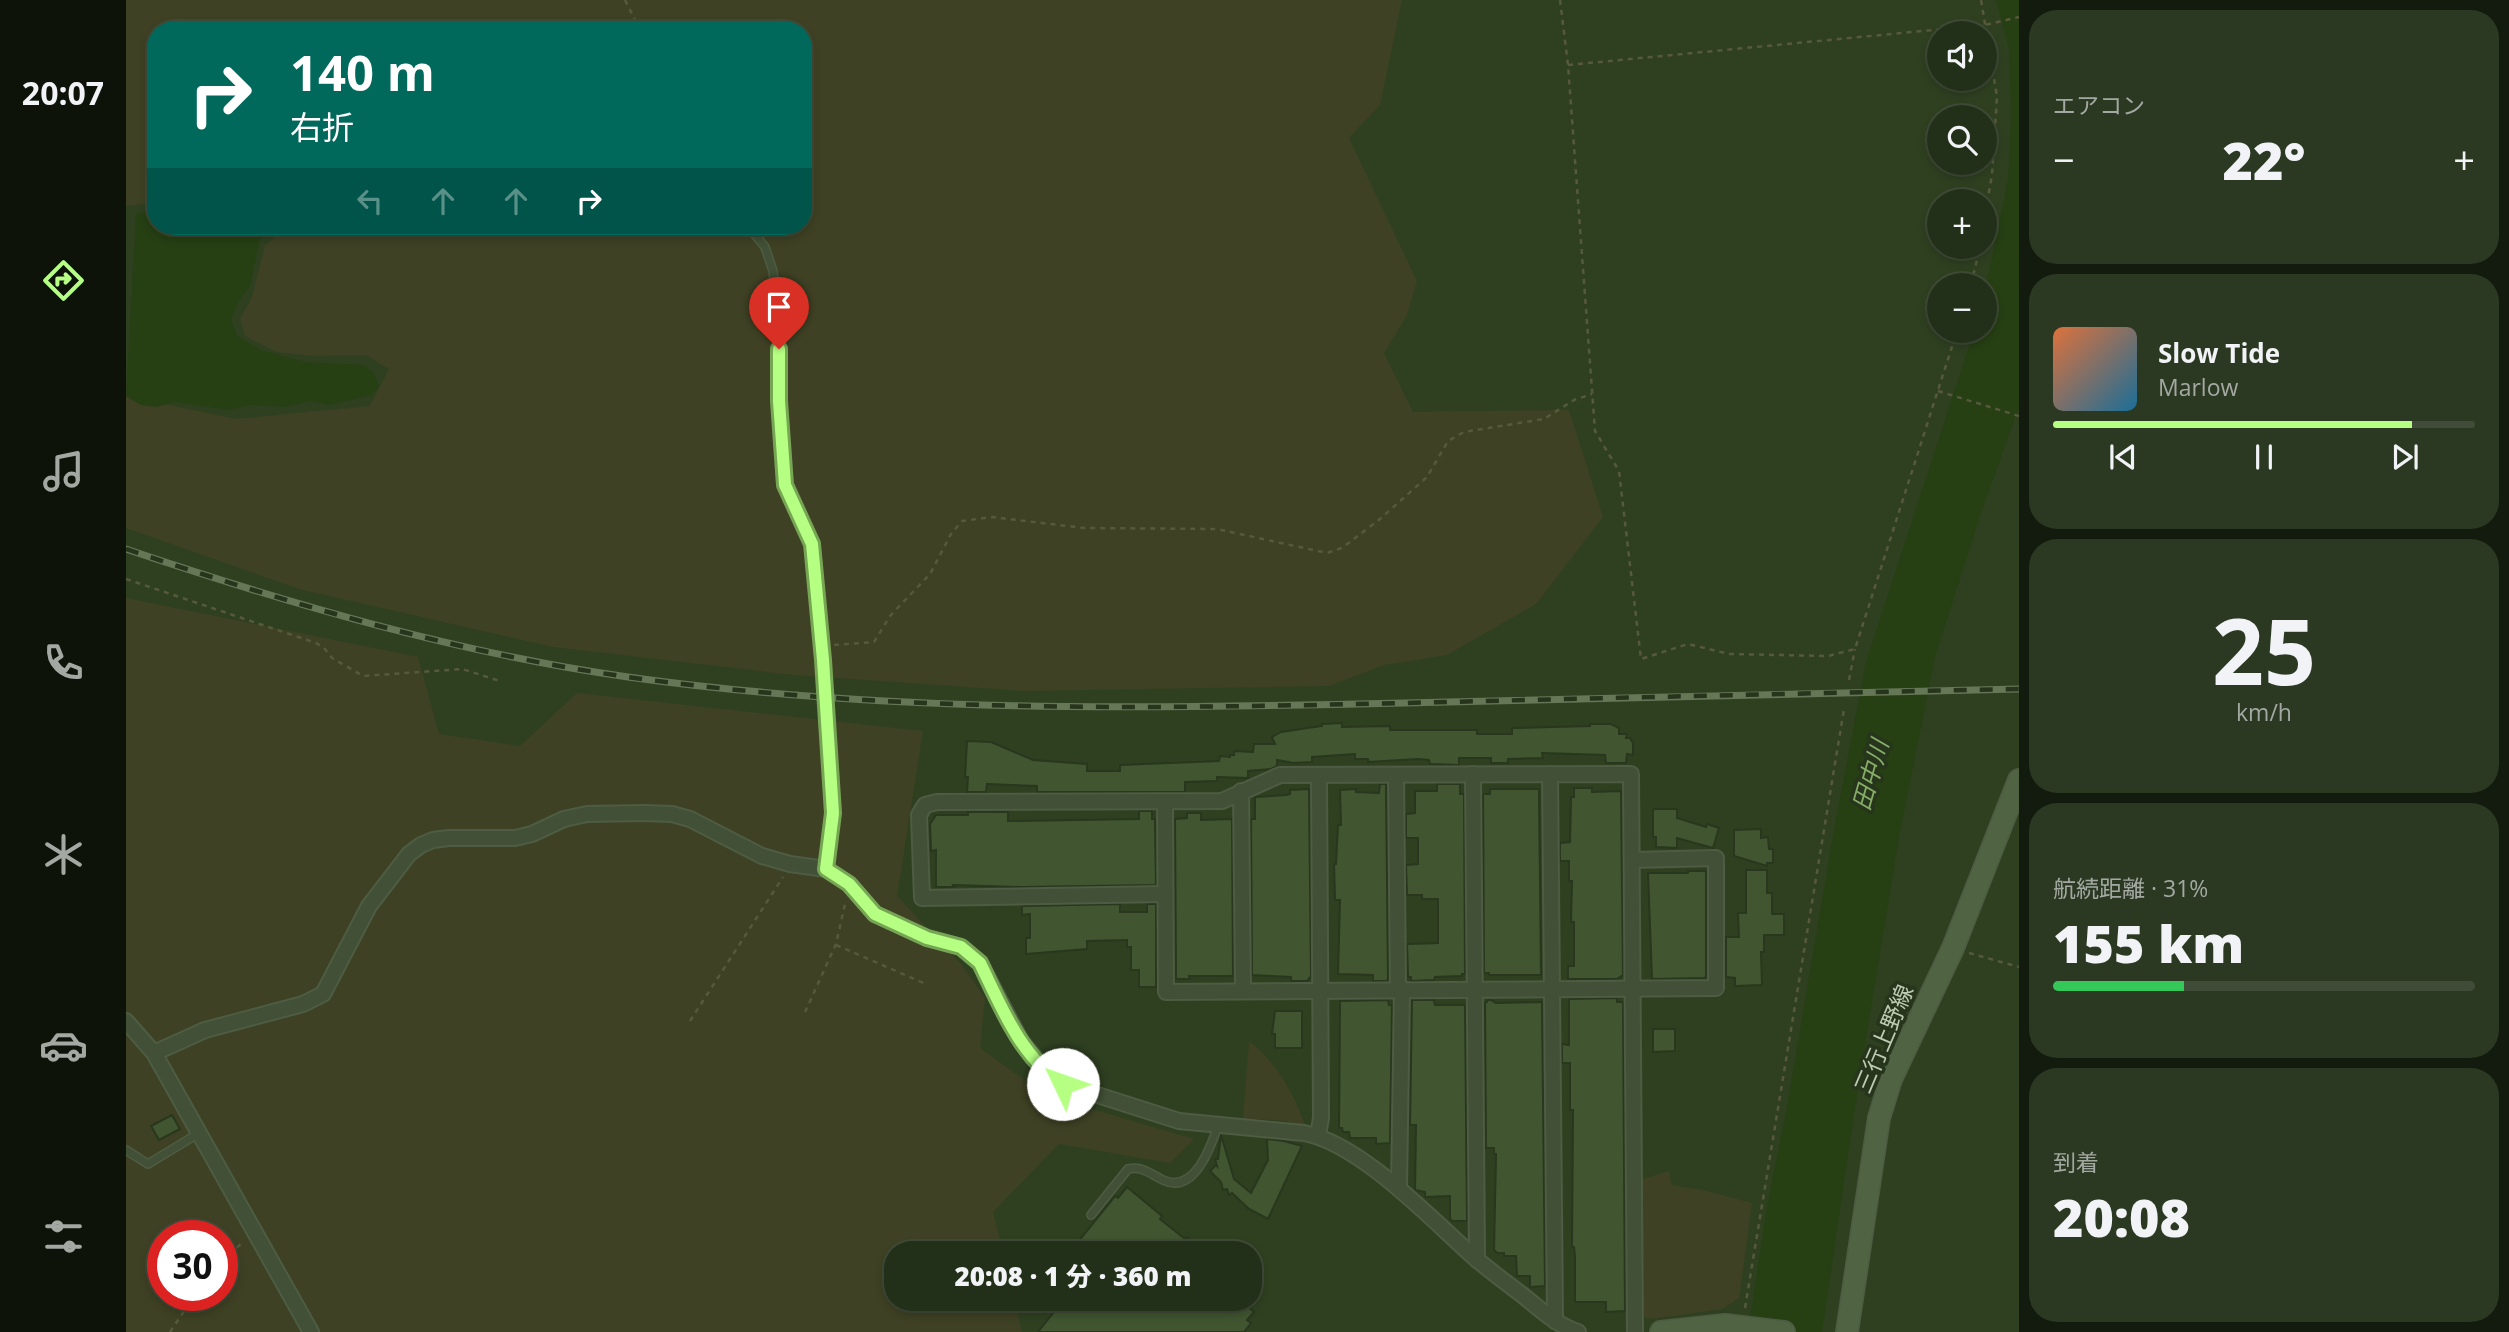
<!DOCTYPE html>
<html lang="ja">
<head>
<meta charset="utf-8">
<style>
  :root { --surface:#233019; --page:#2b3822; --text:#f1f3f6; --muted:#a3a9a2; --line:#404b38; --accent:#b5ff82 }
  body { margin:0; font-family:"Open Sans","Noto Sans JP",sans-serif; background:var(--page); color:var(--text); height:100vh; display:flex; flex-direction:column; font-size:26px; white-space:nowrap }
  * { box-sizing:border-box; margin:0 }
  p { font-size:23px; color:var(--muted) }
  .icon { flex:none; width:38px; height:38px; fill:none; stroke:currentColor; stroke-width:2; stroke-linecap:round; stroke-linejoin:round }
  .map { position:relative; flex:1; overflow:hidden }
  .sheet { display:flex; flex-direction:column; gap:10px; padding:10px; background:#131a0e; width:490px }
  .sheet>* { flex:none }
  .guide { position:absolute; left:21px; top:21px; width:665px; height:214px; border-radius:28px; box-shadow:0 4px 10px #0003,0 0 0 2px var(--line); background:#00695c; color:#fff; overflow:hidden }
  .fabs { position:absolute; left:1801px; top:21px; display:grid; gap:14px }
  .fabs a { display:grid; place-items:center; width:70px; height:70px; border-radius:50%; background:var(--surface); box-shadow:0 4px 10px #0003,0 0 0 2px var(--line); font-size:35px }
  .speed { position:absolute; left:21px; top:1220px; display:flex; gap:14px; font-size:35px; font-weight:700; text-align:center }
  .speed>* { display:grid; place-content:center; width:91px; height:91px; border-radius:50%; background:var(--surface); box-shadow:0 4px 10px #0003,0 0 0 2px var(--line); line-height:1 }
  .speed .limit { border:10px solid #d22; background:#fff; color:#111 }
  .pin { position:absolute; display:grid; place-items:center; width:60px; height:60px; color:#fff; margin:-72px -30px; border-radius:50% 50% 50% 0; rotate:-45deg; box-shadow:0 0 7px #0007 }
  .pin .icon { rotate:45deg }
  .me { position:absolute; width:77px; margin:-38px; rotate:312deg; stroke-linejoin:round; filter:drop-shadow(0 0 5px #0008) }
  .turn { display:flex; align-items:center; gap:24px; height:147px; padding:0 28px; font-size:32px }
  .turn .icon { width:91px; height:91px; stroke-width:2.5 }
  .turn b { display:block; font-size:49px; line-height:60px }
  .lanes { display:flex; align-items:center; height:66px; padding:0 28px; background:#0003; justify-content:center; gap:35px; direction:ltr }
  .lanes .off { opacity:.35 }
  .big { font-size:52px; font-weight:800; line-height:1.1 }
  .sheet .tile { flex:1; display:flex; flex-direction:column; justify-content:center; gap:10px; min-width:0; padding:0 24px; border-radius:28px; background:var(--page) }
  .sheet .dial { align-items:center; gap:0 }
  .dial b { font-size:91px; line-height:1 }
  .song { display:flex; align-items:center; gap:21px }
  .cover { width:84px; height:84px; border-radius:10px; background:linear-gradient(135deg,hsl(20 70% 55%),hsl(200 70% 35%)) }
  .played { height:7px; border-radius:4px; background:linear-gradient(90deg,var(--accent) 85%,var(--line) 85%) }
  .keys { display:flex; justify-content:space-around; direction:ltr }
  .heat { display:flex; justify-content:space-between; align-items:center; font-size:38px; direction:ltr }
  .charge { height:10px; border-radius:5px; background:linear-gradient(90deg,#34c759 31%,var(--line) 0) }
  .trip { position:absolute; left:758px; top:1241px; width:378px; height:70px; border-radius:28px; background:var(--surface); box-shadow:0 4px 10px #0003,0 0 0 2px var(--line); font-weight:800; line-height:70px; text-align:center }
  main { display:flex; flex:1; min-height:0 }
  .tab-bar { display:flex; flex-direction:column; width:126px; justify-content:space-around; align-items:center; background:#0e130a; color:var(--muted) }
  .tab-bar .icon { width:49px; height:49px }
  .tab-bar .active { color:var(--accent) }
  .tab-bar b { font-size:32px; color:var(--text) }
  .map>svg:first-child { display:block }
</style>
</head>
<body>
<main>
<nav class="tab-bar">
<b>20:07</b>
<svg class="icon active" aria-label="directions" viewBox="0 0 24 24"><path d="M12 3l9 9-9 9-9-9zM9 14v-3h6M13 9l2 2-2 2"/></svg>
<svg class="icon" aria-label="music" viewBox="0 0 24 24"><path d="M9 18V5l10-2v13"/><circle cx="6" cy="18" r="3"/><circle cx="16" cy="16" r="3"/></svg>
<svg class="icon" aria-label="phone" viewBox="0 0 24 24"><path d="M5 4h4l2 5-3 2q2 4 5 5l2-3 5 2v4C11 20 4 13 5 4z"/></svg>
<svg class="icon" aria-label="climate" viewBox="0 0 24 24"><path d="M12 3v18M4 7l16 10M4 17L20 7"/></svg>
<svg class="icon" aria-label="car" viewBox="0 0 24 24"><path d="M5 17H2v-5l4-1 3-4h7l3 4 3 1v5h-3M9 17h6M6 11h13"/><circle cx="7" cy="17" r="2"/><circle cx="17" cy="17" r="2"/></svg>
<svg class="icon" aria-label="filters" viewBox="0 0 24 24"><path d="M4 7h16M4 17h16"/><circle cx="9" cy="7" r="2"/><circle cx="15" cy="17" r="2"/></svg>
</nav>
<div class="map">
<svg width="1893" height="1332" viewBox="0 0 1893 1332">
  <rect width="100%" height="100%" fill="#2f4021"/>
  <g fill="#3e4123" fill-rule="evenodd">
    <path d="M0 0H1276L1254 105 1223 138 1291 281 1281 315 1258 353 1287 412 1443 410 1477 517 1410 604 1321 655 1258 665 1203 686 898 691 667 675 427 647 173 589 0 528V396L110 419 244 406 263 369 240 355 188 356 151 352 119 336 114 319 126 297 139 245 165 226H677V30H30V197L25 203 0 206Z"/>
    <path d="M0 598 292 657 313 734 394 746 451 693 797 731 771 896 836 965 859 998 854 1048 921 1096 1068 1139 1044 1163 933 1144 867 1212 877 1253H770V1298L888 1299 896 1332H0ZM37 1236H96V1295H37Z"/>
    <path d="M1123 1041C1151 1063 1167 1092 1179 1125L1150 1120 1117 1119Z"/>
    <path d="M1543 1171 1546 1185 1577 1190 1626 1203 1613 1298 1596 1309 1524 1319 1518 1317 1516 1179Z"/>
  </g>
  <g fill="#263f13">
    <path d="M1870 0H1893V407L1856 510 1809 657 1772 843 1733 1082 1696 1332H1622L1641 1206 1662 1101 1709 824 1740 662 1848 331H1858L1859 290 1882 180 1885 114 1883 50Z"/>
    <path d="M30 210V226H151L134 239 124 286 112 302 105 319 111 336 135 350 179 362 238 365 248 373 253 387 245 395 204 405 185 401 159 407 124 405 103 410 49 402 31 407 15 405 0 396 10 214Z"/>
  </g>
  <g fill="#405530" stroke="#28371d" stroke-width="2">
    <path d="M1216 723V727L1264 726V730H1351V734H1386V728L1464 726V724H1485L1493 728V734H1501L1500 738H1504L1507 743V755L1501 754 1500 763H1480L1479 755 1416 753 1417 758 1382 759V763H1365V758H1333V765L1304 764 1303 760 1292 759 1242 762V759H1229V754L1186 757V762L1167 763 1151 760V766L1145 769 1122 771V778L1091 777V781L1059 782V792H911V786L861 784 860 792H841L842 777H839L841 741 865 742 907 760 961 764V771H994V765L1093 761 1094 756 1104 757V755H1108V751L1127 752 1128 744H1149L1146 737 1155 732 1196 726V724Z"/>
    <path d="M1254 784H1260L1262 978 1261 981H1247V975L1212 974 1214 900H1209L1208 864H1210L1212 825H1215L1214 790 1230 789V792L1253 793Z"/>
    <path d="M1311 784H1334V794H1338L1339 974H1336V976L1309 977 1308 980 1285 981V977H1282L1281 944 1312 943V899H1296V895H1281L1280 865 1292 864V838H1280V814L1289 813V791H1311Z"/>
    <path d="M1448 788H1466V792L1495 791 1497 975 1491 979H1442V966H1448V922H1445L1446 881H1443V861H1434V843L1444 842 1445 797H1448Z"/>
    <path d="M1183 789 1185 976 1181 981H1165V977L1126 975 1125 819H1129V797L1160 795 1164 794V790Z"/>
    <path d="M1364 789H1413L1415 975H1363V973H1358L1357 794H1364Z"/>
    <path d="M1529 809H1551V818L1580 827 1581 824 1593 828 1587 848 1551 838V848L1530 847V837H1527V810Z"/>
    <path d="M1013 811H1026V819H1029L1030 885 895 887 827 885 828 887H810V850L805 851 804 824 810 815H842V812H882V821L1013 819Z"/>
    <path d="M1061 813H1075V820L1106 819 1107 976H1063L1064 979H1050L1049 819 1061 818Z"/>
    <path d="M1635 829V838L1642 837 1643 849H1647V863H1641V866L1608 856V830Z"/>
    <path d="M1620 870H1641V893H1646V914H1658V935H1638V952H1635L1636 985 1609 986V978L1600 977V937H1613L1612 913H1620Z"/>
    <path d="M1562 871H1580V976L1579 978 1526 979 1522 873H1562Z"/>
    <path d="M994 904V912H1021V904H1030V987H1013V970H1005V947H1001V940L961 941V949L900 954V938H904V914L896 915V906Z"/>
    <path d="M1491 998V1002H1497L1499 1311 1480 1312V1302H1449V1256L1448 1247H1446L1447 1110H1444V1063H1436V1044L1443 1045V999Z"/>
    <path d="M1363 999 1370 1003 1416 1002 1419 1286 1404 1287V1276H1391L1390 1256H1378V1253H1371L1368 1250 1370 1154H1368V1148H1360L1359 1004Z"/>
    <path d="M1262 1000 1263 1005H1266L1264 1143 1250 1144V1138H1224L1223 1132H1217L1216 1128H1213L1214 1001Z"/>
    <path d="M1286 1000H1308L1309 1005H1339L1341 1221H1326L1324 1218V1196L1299 1197V1192L1289 1190 1290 1125H1284Z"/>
    <path d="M1149 1011H1176V1048H1149V1034H1146Z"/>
    <path d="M1527 1029H1549V1051L1527 1052Z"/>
    <path d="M46 1115 54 1129 33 1140 25 1126Z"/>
    <path d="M1095 1135 1108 1179 1125 1193 1142 1160 1141 1139 1158 1141 1176 1146 1142 1219 1123 1209 1106 1193 1103 1195 1101 1189 1097 1190 1095 1182 1084 1171 1090 1165 1091 1166 1089 1159H1092Z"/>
    <path d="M1001 1187 1036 1216 1034 1219 1059 1239 1061 1237 1070 1244 1063 1253H943L989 1196 992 1198Z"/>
    <path d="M939 1298H1112L1128 1312 1121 1320 1125 1323 1118 1332H912Z"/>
  </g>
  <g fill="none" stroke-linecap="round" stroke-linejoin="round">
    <defs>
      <g id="lane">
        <path d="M622 226 639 247 647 271 653 323V401L659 485 686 544 697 660"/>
        <path d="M700 869 707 813 704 754"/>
        <path d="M0 1150 22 1164 73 1133"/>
        <path d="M965 1215 1002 1169C1017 1166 1024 1174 1037 1180 1068 1195 1085 1147 1092 1125"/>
      </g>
      <g id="street">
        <path d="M1347 774 1351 1260"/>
        <path d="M1424 774 1429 1321"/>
        <path d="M1270 775 1272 990"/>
        <path d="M1115 791 1117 991"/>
        <path d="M1039 802 1040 992 1590 988V858L1506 860"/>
        <path d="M1039 894 796 898 793 815 799 805 811 802 1096 801 1154 775 1505 774 1509 1332"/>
        <path d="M0 1021 28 1053 185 1332"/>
        <path d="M28 1053 79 1030 177 1004 197 994 243 906 283 854 295 845 307 840 323 838H389L406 834 438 819 461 814 517 813 546 814 564 819 636 856 664 864 700 869 723 884 749 914 801 938 835 947 854 963 895 1041 924 1076 937 1084 1053 1121 1178 1133C1235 1144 1304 1218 1349 1258 1363 1270 1379 1282 1395 1294 1413 1308 1430 1325 1452 1332"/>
        <path d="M1192 1135 1195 1118 1193 775"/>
        <path d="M1273 1189 1276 989"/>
      </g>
      <g id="secondary">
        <path d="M1535 1332 1599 1325 1658 1332"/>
        <path d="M1721 1332 1753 1118 1765 1079 1827 948 1893 780"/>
      </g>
    </defs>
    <use href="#lane" stroke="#4d5c42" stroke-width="10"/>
    <use href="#street" stroke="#4d5c42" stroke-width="18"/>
    <use href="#secondary" stroke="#4d5c42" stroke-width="24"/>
    <g stroke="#57593c" stroke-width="2.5" stroke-dasharray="5 5" stroke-linecap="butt">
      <path d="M499 0 514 30"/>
      <path d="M1434 0 1442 65 1469 431 1493 471 1515 659 1562 644 1603 654 1702 656 1729 649 1831 331"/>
      <path d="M1855 0 1871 97 1866 175 1858 220"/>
      <path d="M1442 65 1859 25 1893 17"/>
      <path d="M1845 285 1854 247"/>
      <path d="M1812 391 1893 416"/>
      <path d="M0 579 190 643 198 648 206 658 237 676 336 669 374 681"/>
      <path d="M708 645 748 642 764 616 804 574 825 534 836 521 866 517 958 528 1091 529 1201 553 1216 548 1254 519 1301 477 1322 441 1338 432 1418 419 1448 400 1466 394"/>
      <path d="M1723 680 1729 649"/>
      <path d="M710 945 800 984"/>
      <path d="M1843 953 1893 967"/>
      <path d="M679 1012 710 944 719 904"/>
      <path d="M564 1021 657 877"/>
      <path d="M96 1261 117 1242"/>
      <path d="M1619 1308 1718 709"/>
      <path d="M44 1332 69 1295"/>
    </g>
    <use href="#lane" stroke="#415036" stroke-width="7"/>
    <use href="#street" stroke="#415036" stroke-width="14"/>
    <use href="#secondary" stroke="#506343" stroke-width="21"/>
    <defs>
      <path id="rail" d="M0 549C164 604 331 653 502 677 761 713 1017 709 1278 703 1483 698 1688 693 1893 689"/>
    </defs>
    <use href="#rail" stroke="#657757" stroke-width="7"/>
    <use href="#rail" stroke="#26351b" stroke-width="4.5" stroke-dasharray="13" stroke-linecap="butt"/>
    <defs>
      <path id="lane-bridge" d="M697 660 704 754"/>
    </defs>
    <use href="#lane-bridge" stroke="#4d5c42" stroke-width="10" stroke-linecap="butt"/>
    <use href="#lane-bridge" stroke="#415036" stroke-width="7"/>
  </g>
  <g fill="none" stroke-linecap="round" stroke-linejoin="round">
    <defs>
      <path id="route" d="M653 349V401L659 485 686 544 697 660 707 813 700 869 723 884 749 914 801 938 835 947 854 963C875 1006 895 1058 937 1084"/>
    </defs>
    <use href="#route" stroke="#76a654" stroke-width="18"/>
    <use href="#route" stroke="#b5ff82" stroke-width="12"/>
  </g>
  <g text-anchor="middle" stroke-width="7" stroke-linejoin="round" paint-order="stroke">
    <g font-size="23" fill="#bccbb2" stroke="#26351b">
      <text transform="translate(1758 1039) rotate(-67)" y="8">三行上野線</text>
    </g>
    <g font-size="24" font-style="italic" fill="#86ad67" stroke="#26351b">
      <text transform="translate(1745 775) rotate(-74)" y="8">田中川</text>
    </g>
  </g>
</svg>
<div class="fabs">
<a><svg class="icon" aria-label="sound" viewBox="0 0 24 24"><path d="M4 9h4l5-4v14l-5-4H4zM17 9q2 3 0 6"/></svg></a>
<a><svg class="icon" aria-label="search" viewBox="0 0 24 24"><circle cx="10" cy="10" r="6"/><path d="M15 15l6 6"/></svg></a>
<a>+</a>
<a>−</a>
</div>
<div class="speed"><div class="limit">30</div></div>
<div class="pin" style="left:653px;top:349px;background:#d93025"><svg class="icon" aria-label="arrive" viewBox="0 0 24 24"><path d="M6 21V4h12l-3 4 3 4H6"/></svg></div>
<svg class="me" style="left:937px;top:1084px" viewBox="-20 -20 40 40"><circle r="19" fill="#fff"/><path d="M0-13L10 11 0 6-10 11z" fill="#b5ff82"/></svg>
<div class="trip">20:08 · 1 分 · 360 m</div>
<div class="guide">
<div class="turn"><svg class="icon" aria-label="right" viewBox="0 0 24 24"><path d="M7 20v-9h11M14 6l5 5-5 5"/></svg><div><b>140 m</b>右折</div></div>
<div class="lanes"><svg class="icon off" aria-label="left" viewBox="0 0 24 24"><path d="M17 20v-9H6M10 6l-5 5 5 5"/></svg><svg class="icon off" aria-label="ahead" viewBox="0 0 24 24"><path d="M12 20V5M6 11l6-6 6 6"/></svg><svg class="icon off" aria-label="ahead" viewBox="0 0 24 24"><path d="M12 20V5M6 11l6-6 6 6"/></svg><svg class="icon" aria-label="right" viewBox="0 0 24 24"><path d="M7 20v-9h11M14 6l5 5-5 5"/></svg></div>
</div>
</div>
<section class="sheet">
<div class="tile"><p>エアコン</p>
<div class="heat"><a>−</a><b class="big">22°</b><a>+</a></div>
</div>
<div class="tile">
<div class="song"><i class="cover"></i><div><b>Slow Tide</b><p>Marlow</p></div></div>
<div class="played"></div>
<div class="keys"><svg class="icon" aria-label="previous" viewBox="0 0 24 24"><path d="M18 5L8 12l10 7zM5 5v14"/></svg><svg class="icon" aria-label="pause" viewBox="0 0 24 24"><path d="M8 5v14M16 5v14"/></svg><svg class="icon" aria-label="next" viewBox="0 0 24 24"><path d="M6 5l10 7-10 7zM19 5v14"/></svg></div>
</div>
<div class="tile dial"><b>25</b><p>km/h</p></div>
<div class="tile"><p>航続距離 · 31%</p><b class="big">155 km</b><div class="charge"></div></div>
<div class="tile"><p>到着</p><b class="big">20:08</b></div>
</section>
</main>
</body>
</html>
